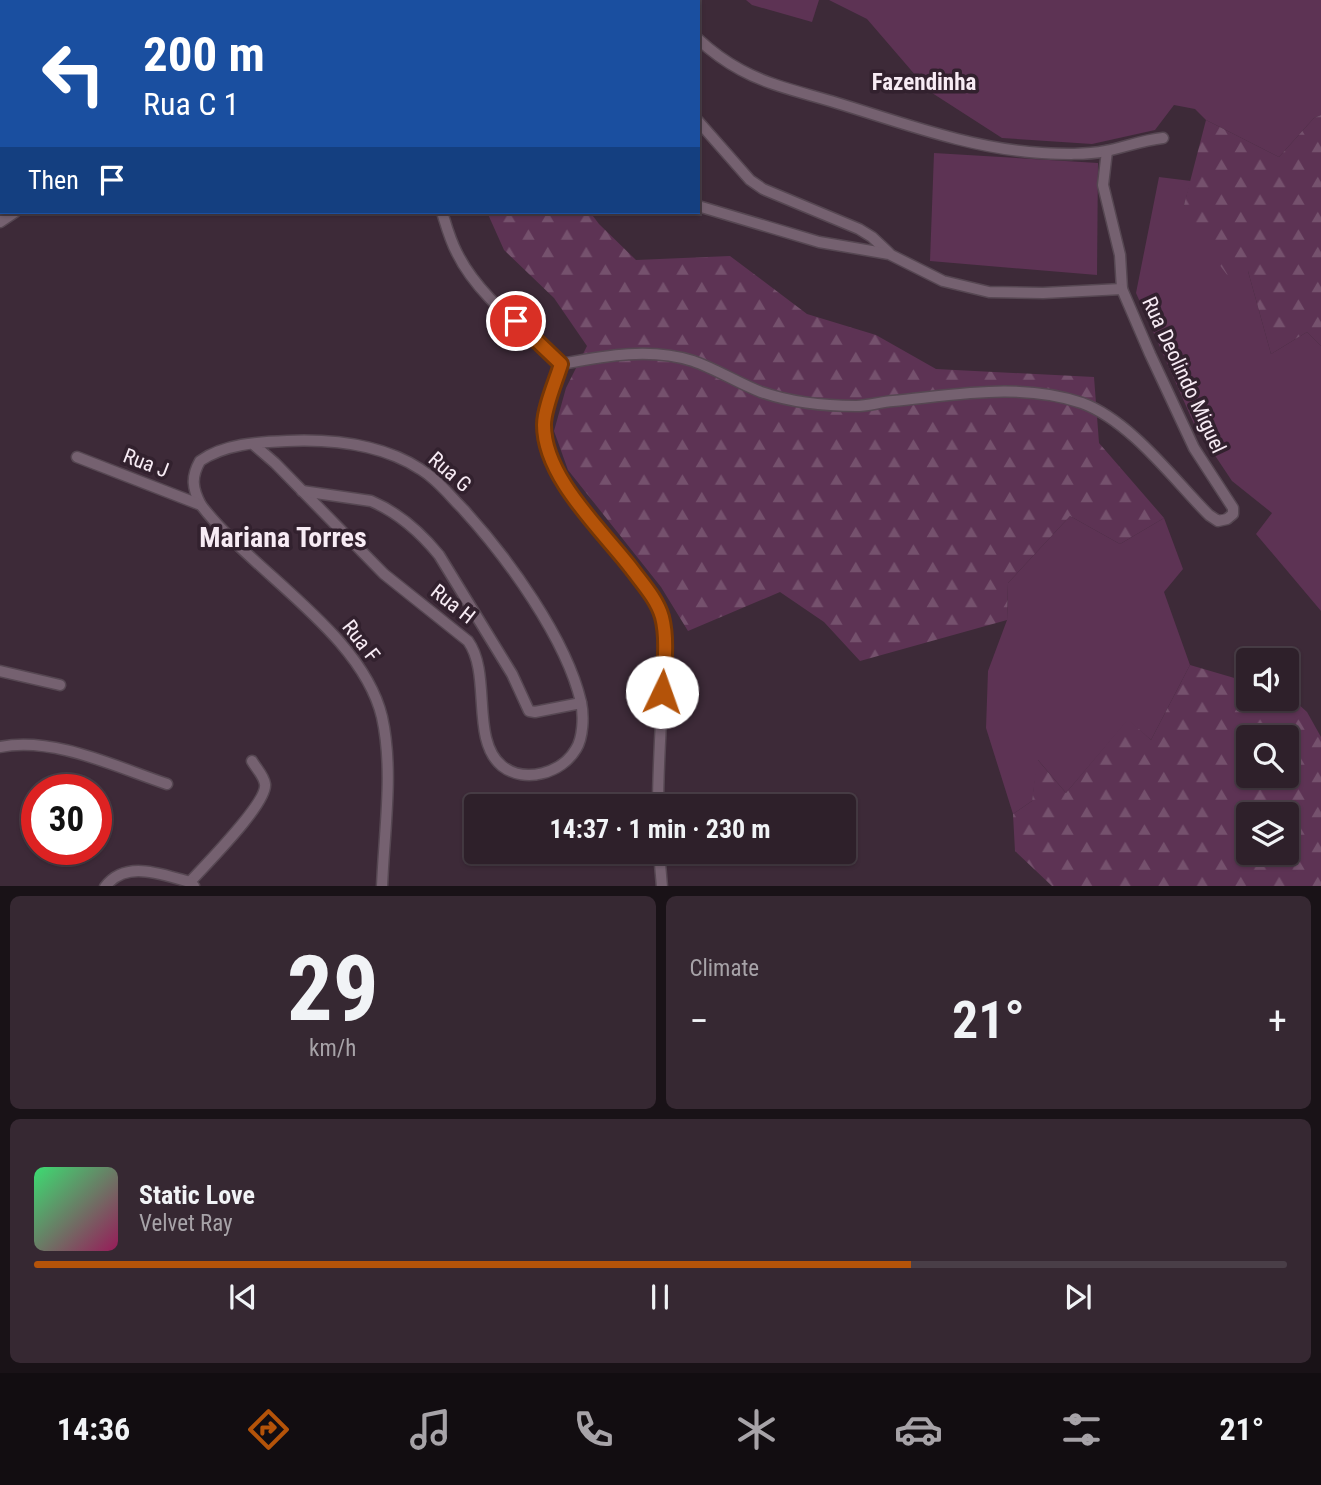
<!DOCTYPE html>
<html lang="en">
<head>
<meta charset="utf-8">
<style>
  :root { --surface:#2e202a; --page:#362832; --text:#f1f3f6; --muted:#a7a3a8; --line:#493e47; --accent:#b45309 }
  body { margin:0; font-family:"Roboto Condensed",sans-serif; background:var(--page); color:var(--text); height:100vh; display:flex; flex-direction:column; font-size:26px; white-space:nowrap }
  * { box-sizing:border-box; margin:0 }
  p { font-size:23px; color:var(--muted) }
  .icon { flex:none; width:38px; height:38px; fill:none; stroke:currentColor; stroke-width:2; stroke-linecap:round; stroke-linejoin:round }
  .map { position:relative; height:886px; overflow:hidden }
  .details { display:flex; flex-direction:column; gap:10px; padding:10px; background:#191217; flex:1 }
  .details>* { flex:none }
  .hud { position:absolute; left:0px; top:0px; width:700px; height:214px; box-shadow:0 2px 5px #0004,0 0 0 2px var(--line); background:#1a4fa0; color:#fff; overflow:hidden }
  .fabs { position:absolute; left:1236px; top:648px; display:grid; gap:14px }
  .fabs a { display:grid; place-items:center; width:63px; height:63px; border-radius:7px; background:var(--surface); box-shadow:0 2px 5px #0004,0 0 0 2px var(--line); font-size:35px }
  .speed { position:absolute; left:21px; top:774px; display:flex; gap:14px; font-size:35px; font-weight:700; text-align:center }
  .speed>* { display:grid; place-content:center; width:91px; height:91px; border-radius:50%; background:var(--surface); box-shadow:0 2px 5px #0004,0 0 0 2px var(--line); line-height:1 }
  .speed .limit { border:10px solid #d22; background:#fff; color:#111 }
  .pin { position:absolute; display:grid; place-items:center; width:60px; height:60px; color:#fff; margin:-30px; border:4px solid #fff; border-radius:50%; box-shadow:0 2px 7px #0007 }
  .me { position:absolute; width:77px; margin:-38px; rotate:3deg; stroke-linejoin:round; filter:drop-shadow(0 0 5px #0008) }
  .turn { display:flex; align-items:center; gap:24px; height:147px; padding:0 28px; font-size:32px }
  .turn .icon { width:91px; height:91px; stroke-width:2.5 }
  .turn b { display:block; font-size:49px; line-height:60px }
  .then { display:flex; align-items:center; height:66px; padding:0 28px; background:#0003; gap:14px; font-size:26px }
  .big { font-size:52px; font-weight:700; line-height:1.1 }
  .details .widget { flex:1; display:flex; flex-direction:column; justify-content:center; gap:10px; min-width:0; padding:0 24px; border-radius:10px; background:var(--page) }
  .details .dial { align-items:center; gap:0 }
  .dial b { font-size:91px; line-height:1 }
  .song { display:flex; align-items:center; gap:21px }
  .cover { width:84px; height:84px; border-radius:10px; background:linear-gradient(135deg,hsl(140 70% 55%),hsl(330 70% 35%)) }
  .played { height:7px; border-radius:4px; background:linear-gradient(90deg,var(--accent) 70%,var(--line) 70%) }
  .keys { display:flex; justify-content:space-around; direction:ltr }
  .heat { display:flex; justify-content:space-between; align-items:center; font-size:38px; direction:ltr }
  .details .tiles { flex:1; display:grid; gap:10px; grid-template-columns:1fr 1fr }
  .widget:last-child { grid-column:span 2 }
  .trip { position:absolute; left:464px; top:794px; width:392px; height:70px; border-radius:7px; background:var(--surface); box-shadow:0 2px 5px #0004,0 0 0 2px var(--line); font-weight:700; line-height:70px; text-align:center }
  .menu { display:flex; height:112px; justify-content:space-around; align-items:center; background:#120d11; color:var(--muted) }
  .menu .icon { width:49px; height:49px }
  .menu .selected { color:var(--accent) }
  .menu b { font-size:32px; color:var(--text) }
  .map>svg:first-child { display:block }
</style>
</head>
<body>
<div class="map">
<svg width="1321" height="887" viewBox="0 0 1321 887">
  <defs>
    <pattern id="forest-firs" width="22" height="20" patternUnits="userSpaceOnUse" patternTransform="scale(1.75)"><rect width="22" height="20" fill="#5d3354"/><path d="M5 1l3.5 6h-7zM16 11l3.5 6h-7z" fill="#75516d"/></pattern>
  </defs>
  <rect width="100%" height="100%" fill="#3d2a38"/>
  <g fill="#5d3354">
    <path d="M746 0H819L812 22 752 5Z"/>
    <path d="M829 0H1321V115L1314 118 1279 157 1206 120 1195 109 1174 105 1155 130 1092 144 1002 138 929 91 867 19Z"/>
    <path d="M934 153 1098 163 1097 275 930 261Z"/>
    <path d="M1159 177 1191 181 1184 205 1248 271 1271 354 1307 332 1321 346V611L1256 534 1272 513 1232 481 1194 424 1136 293Z"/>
    <path d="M1070 516 1120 544 1164 518 1183 569 1164 592 1190 665 1151 740 1128 720 1066 793 1038 760 1032 801 1013 814 986 728 988 671 1007 620 1008 583Z"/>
  </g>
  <g fill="url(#forest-firs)" fill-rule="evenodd">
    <path d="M1321 115V346L1307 332 1271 354 1248 271 1231 280 1200 239 1184 205 1206 120 1279 157 1314 118Z"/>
    <path d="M487 212H590L599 224 636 260 730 256 807 314 876 335 936 369 1094 377 1099 443 1164 518 1120 544 1070 516 1008 583 1007 620 860 661 824 622 780 592 688 631 661 587 568 470 554 431 566 388 587 346 554 298 504 250Z"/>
    <path d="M1190 665 1248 682V698H1286V693L1307 712 1321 737V886H1052L1015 851 1013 814 1032 801 1037 759 1066 793 1128 719 1151 740ZM1248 737H1286V775H1248ZM1248 814H1286V852H1248Z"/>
  </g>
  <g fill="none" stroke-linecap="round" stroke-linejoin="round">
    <defs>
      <g id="minor">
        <path d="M98 0V2"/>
        <path d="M173 0V2"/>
        <path d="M459 0 463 2"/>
        <path d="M590 0 591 2"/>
        <path d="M661 0 662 2"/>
        <path d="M0 18 2 20"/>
        <path d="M698 39C711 51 726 62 741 70 770 86 805 93 837 103 903 123 972 149 1042 153 1063 154 1085 155 1106 151 1125 147 1143 140 1163 138"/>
        <path d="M698 121 750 180 763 189 859 229 872 237 889 253"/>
        <path d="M1107 151 1103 185 1120 255 1122 289"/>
        <path d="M0 159 2 158"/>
        <path d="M442 212C446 225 450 240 457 253 479 298 526 330 561 364"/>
        <path d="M0 222 15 212"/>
        <path d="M561 364C604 356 650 347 693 361 716 369 738 383 761 392 790 402 825 406 856 406 868 406 880 402 893 401 955 395 1022 382 1082 403 1131 421 1174 480 1209 515L1218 521 1227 519 1233 514V508L1194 448 1150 354 1122 289 1043 293 989 292 943 281 889 254 819 242 698 206"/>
        <path d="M561 364C556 382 547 401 544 420 534 480 639 558 660 614 668 634 664 662 663 684 661 725 658 766 658 807"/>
        <path d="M253 444 275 463 384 574 468 641C492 674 470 740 502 766 525 784 562 773 576 749 583 738 584 716 581 702 566 638 507 557 463 509 449 495 437 479 420 469 381 444 332 439 287 441 258 442 224 444 200 461 191 477 192 488 201 505 252 572 362 633 382 717 394 771 384 831 382 887"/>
        <path d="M77 457 201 505"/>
        <path d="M302 491 371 501C397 512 421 533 439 555L512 674 529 711 535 712 581 703"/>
        <path d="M0 671 60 685"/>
        <path d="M0 747C53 736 116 767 167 784"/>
        <path d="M659 852 662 887"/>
        <path d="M190 882C204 866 268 803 265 784 264 776 256 768 252 761"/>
        <path d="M105 887C126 859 162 875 190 882L194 886"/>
      </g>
    </defs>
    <use href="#minor" stroke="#564752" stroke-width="13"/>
    <use href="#minor" stroke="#756170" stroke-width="10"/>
  </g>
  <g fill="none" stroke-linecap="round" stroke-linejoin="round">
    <defs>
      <path id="route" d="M516 321 561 364C556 381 544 408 544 425 544 477 601 529 631 568 642 583 657 599 662 617 668 640 664 668 662 692"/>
    </defs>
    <use href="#route" stroke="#753606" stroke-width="18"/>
    <use href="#route" stroke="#b45309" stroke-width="12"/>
  </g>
  <g text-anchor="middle" stroke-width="7" stroke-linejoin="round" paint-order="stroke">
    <g font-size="21" fill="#f7ebf4" stroke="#32212e">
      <text transform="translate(1184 375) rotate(65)" y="7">Rua Deolindo Miguel</text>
      <text transform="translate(146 463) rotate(21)" y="7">Rua J</text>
      <text transform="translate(450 472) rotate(41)" y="7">Rua G</text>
      <text transform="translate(453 604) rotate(38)" y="7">Rua H</text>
      <text transform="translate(361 641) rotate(52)" y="7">Rua F</text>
    </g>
    <g font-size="23" font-weight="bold" fill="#f7ebf4" stroke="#32212e">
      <text x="924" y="90">Fazendinha</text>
    </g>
    <g font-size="28" font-weight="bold" fill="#f7ebf4" stroke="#32212e">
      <text x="283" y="547">Mariana Torres</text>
    </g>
  </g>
</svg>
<div class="fabs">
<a><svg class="icon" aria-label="sound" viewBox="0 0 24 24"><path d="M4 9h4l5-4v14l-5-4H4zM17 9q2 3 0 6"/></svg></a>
<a><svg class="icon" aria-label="search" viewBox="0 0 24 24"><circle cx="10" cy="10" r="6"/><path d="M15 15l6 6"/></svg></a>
<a><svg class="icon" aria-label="layers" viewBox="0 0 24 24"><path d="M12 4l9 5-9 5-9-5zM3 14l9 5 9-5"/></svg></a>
</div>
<div class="speed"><div class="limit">30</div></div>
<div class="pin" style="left:516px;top:321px;background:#d93025"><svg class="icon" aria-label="arrive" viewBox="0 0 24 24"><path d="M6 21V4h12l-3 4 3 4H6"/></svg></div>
<svg class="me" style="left:662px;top:692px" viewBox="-20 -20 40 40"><circle r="19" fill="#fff"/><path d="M0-13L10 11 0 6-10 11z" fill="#b45309"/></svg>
<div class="trip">14:37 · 1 min · 230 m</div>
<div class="hud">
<div class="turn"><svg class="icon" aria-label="left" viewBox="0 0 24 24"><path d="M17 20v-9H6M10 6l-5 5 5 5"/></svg><div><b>200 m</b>Rua C 1</div></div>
<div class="then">Then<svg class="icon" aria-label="arrive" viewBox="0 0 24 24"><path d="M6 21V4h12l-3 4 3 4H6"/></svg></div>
</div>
</div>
<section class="details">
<div class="tiles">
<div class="widget dial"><b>29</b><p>km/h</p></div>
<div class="widget"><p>Climate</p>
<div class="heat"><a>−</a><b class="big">21°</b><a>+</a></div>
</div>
<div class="widget">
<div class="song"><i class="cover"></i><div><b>Static Love</b><p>Velvet Ray</p></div></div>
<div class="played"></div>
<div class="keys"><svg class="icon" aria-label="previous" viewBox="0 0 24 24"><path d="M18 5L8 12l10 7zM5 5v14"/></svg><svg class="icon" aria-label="pause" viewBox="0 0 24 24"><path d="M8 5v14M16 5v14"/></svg><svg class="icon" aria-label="next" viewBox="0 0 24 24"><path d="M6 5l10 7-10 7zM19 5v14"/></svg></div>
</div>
</div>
</section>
<nav class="menu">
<b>14:36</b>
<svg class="icon selected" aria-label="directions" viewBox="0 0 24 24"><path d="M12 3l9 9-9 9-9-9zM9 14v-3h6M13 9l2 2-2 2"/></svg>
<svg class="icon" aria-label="music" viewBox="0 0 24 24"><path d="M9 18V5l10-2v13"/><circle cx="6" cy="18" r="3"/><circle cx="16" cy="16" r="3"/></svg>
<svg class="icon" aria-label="phone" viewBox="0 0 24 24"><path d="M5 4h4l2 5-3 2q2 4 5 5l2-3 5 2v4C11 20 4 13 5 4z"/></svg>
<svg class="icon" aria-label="climate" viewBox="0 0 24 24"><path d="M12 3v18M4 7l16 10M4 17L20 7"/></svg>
<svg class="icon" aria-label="car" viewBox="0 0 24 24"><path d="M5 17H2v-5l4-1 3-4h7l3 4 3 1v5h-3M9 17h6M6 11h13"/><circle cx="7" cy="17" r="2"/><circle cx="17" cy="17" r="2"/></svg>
<svg class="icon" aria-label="filters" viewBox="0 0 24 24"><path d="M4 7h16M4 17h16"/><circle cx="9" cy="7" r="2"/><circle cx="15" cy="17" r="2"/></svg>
<b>21°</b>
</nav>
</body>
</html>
